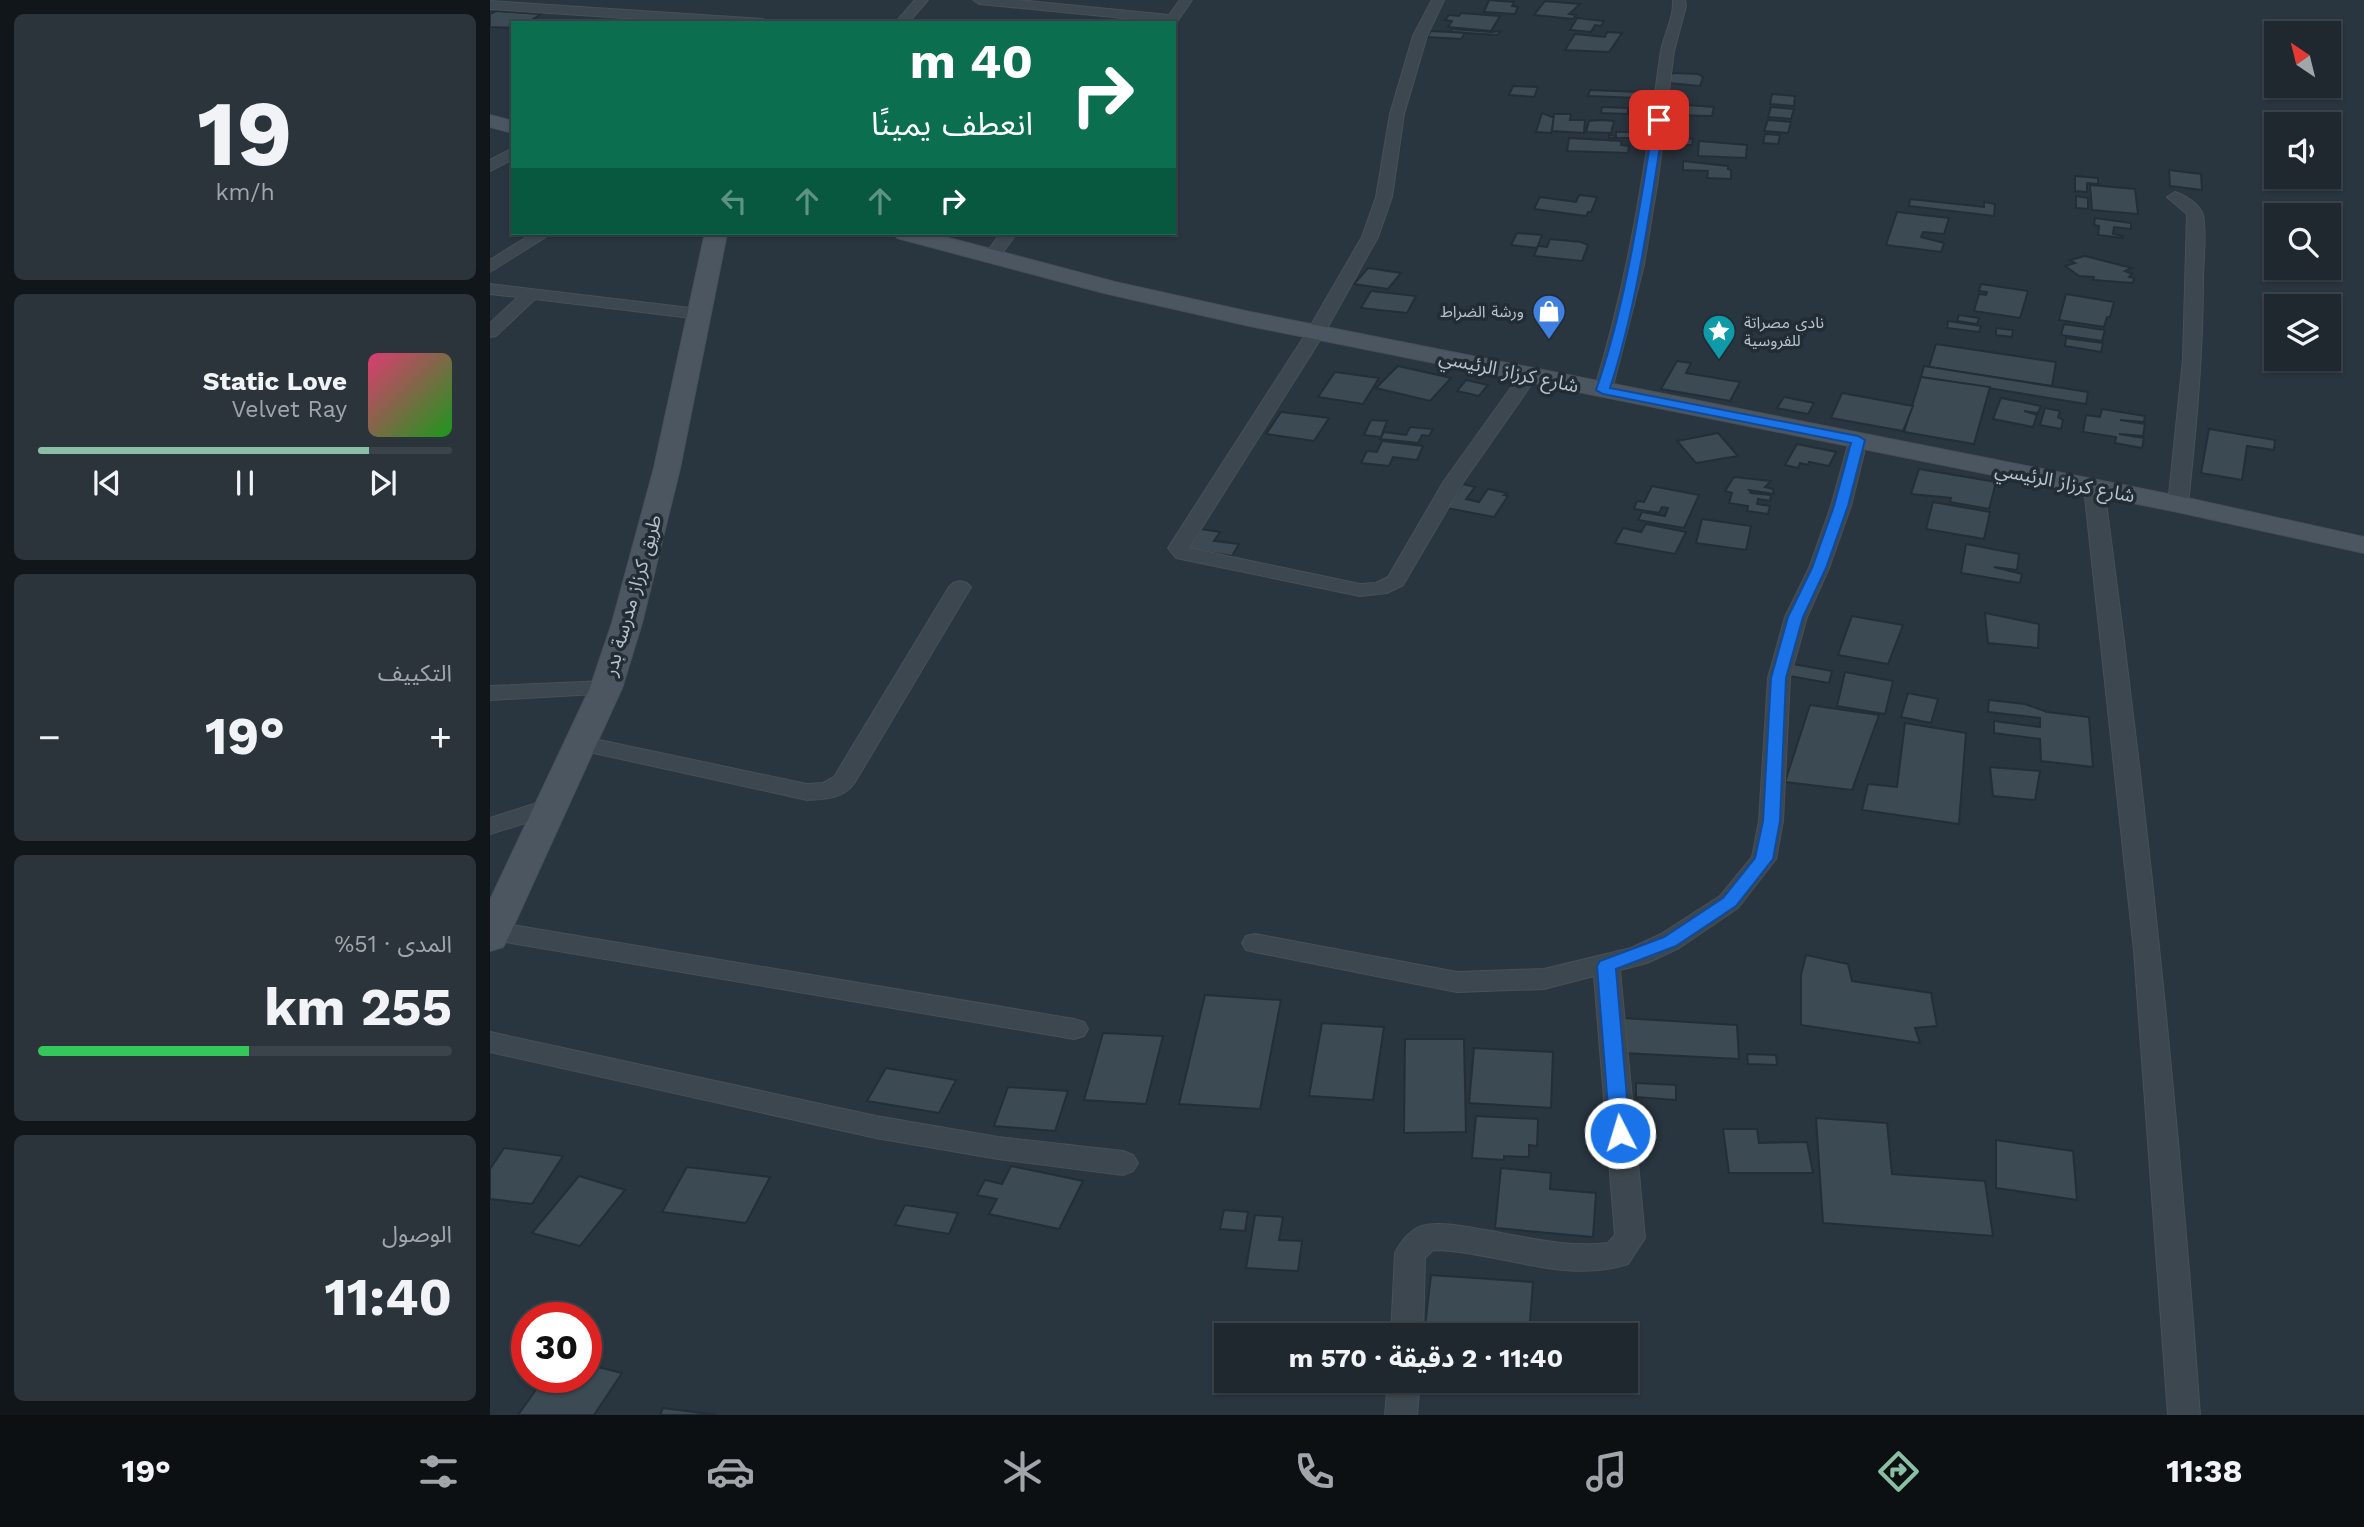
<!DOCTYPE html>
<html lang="ar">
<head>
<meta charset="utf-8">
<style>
  :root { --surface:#1f282f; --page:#2c343b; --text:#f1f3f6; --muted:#a1a6aa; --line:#3c444b; --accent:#8abfa5 }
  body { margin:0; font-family:"Work Sans","Noto Sans Arabic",sans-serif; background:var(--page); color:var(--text); direction:rtl; height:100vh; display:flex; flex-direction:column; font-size:26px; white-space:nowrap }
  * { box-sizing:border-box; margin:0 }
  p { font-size:23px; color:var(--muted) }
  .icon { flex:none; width:38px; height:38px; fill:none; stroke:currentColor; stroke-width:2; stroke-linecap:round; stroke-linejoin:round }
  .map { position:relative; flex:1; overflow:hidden; direction:ltr }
  .side { display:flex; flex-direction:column; gap:14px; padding:14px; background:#11161a; width:490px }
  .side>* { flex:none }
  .hud { position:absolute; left:21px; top:21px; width:665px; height:214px; border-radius:0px; box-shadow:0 2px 5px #0004,0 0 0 2px var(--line); direction:rtl; background:#0b6e4f; color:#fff; overflow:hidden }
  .needle { width:46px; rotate:325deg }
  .fabs { position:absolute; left:1774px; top:21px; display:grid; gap:14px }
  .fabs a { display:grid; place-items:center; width:77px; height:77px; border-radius:0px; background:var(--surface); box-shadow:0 2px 5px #0004,0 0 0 2px var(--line); font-size:35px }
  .speed { position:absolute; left:21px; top:1302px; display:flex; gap:14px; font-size:35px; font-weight:700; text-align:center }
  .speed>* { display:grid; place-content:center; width:91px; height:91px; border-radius:50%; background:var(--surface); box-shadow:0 2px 5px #0004,0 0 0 2px var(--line); line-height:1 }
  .speed .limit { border:10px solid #d22; background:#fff; color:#111 }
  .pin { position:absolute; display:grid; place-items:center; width:60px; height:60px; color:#fff; margin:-30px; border-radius:14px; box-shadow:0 4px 10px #0006 }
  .me { position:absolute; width:77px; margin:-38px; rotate:355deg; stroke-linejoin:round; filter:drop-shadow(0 0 5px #0008) }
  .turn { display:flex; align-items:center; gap:24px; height:147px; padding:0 28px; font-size:32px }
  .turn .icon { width:91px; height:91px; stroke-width:2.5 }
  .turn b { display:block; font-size:49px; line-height:60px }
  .lanes { display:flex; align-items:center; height:66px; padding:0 28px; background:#0003; justify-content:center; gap:35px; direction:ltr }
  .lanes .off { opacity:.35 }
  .big { font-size:52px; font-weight:700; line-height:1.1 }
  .side .widget { flex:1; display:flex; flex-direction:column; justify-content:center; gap:10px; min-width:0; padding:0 24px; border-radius:10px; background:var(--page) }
  .side .dial { align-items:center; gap:0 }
  .dial b { font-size:91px; line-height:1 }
  .song { display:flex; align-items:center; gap:21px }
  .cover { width:84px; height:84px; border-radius:10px; background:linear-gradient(135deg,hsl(340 70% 55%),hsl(120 70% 35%)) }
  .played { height:7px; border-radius:4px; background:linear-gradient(90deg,var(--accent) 80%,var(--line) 80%) }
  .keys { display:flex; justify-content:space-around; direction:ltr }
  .heat { display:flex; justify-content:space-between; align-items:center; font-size:38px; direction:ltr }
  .charge { height:10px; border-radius:5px; background:linear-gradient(90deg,#34c759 51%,var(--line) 0) }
  .trip { position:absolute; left:724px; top:1323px; width:424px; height:70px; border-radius:0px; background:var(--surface); box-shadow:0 2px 5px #0004,0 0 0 2px var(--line); font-weight:700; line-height:70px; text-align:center; direction:rtl }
  .menu { display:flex; height:112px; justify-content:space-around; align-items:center; background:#0c1013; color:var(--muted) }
  .menu .icon { width:49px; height:49px }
  .menu .selected { color:var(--accent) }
  .menu b { font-size:32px; color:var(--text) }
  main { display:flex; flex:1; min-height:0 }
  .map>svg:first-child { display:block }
</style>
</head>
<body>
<main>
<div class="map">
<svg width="1874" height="1415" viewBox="0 0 1874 1415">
  <rect width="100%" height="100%" fill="#29353f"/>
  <g fill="#3c4a54" stroke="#242e36" stroke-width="2">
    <path d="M999 0 1024 2 1022 6 1028 7 1025 14 994 12Z"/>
    <path d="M1055 1 1090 4 1079 14 1086 15 1083 19 1044 15Z"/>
    <path d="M6 11 51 14 37 23H23V28L0 27V14Z"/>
    <path d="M971 13 1010 16 1001 31 958 27 962 21 955 20 959 15 969 16Z"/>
    <path d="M1087 18 1114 21 1111 26 1105 25 1101 32 1080 30Z"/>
    <path d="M962 29 1002 32 1010 31 1008 35 960 32Z"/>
    <path d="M941 31 960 32 975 33 971 39 937 37Z"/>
    <path d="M1117 32 1132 33 1119 52 1075 50 1085 34 1115 37Z"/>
    <path d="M1182 73 1208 74 1213 77 1210 86 1178 83Z"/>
    <path d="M1023 86 1048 87 1044 97 1019 95Z"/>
    <path d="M1100 90 1150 92 1149 98 1098 96Z"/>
    <path d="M1282 94 1305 96 1304 106 1280 104Z"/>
    <path d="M1184 104 1224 107 1222 116 1174 115 1176 109 1183 110Z"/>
    <path d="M1112 107 1138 108V114L1111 113Z"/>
    <path d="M1281 107 1304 109 1301 119 1278 117Z"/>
    <path d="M1052 113 1065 118 1061 133 1046 132Z"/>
    <path d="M1064 114H1081L1080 120H1095L1094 133 1062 131Z"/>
    <path d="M1111 120 1124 121 1121 133 1096 132 1099 121Z"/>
    <path d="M1278 120 1301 122 1298 133 1274 131Z"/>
    <path d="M1126 132H1143L1144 138H1119V135L1126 136Z"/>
    <path d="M1275 134 1290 135 1288 144 1273 143Z"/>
    <path d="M1171 137 1203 139 1202 145H1169Z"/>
    <path d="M1079 138 1132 141 1131 145 1139 146 1138 153 1077 151Z"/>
    <path d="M1209 141 1257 145 1256 158 1208 156Z"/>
    <path d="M1193 161 1238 166V169L1241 170V179L1217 178 1218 171 1193 170Z"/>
    <path d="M1679 170 1711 174 1712 190 1680 186Z"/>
    <path d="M1585 176 1608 178V184L1597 183V192L1585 191Z"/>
    <path d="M1600 185 1645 189 1648 214 1602 210Z"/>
    <path d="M1089 195 1107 197 1101 212H1098L1096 216 1044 209 1050 197 1086 202Z"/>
    <path d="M1586 196 1598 198V209L1586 208Z"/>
    <path d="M1420 199 1494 207V202L1505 204 1504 216 1419 206Z"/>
    <path d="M1407 212 1459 218 1454 234 1433 232 1431 237 1454 243 1451 252 1396 245Z"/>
    <path d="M1605 218 1641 223V229L1624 227 1623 234 1633 236V238L1608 235 1609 226 1604 225Z"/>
    <path d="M1027 233 1052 235 1047 248 1021 245Z"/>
    <path d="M1060 239 1091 242 1098 245 1092 261 1044 256 1048 246 1057 247Z"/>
    <path d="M1595 256 1642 268 1635 271 1642 274 1639 277 1644 278 1643 283 1603 280 1604 277 1589 276 1575 266 1585 263 1580 260Z"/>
    <path d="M878 268 911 273 898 289 864 284Z"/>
    <path d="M1491 284 1538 291 1530 318 1484 311 1489 294 1496 295 1497 292 1489 291Z"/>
    <path d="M881 291 926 296 917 313 871 308Z"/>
    <path d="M1576 294 1624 302 1620 317H1617L1614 327 1569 320Z"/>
    <path d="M1469 315 1489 318 1487 324 1467 321Z"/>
    <path d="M1458 321 1491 326 1489 332 1457 328Z"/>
    <path d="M1574 324 1615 330 1612 341 1571 335Z"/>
    <path d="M1506 328 1523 330 1522 337 1506 335Z"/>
    <path d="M1576 338 1613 343 1611 352 1575 346Z"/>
    <path d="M1446 344 1566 362 1562 386 1439 367Z"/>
    <path d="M1187 361 1201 363 1196 373 1250 382 1240 401 1171 389Z"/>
    <path d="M908 366 961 378 940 401 886 388Z"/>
    <path d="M1434 366 1598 392 1596 404 1431 377Z"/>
    <path d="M845 372 889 378 873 404 828 397Z"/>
    <path d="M1431 377 1500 387 1484 444 1414 432Z"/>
    <path d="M976 380 998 385 989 396 967 391Z"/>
    <path d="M1352 393 1423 406 1413 431 1341 418Z"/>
    <path d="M1294 397 1324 403 1318 414 1287 408Z"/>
    <path d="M1511 398 1551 406 1548 413 1534 411 1547 415 1543 427 1503 419Z"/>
    <path d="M1555 408 1570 411 1568 417 1573 420 1571 429 1550 425Z"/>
    <path d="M1612 409 1655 416 1654 422 1630 420 1655 424 1653 436 1629 434 1654 438 1652 448 1625 443 1626 437 1593 432 1596 415 1610 417Z"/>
    <path d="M791 412 839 418 824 441 776 434Z"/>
    <path d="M881 420 897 421 891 437 874 435Z"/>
    <path d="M920 427 943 429 939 436 932 435 928 443 890 439 894 432 916 435Z"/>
    <path d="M1719 429 1785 440 1784 450 1757 446 1752 480 1711 473Z"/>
    <path d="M1228 433 1248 456 1206 463 1187 441Z"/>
    <path d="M892 441 933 446 927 460 903 457 899 466 871 463 877 451 887 452Z"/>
    <path d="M1307 444 1346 452 1339 466 1319 462 1318 465 1310 463 1308 468 1295 465Z"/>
    <path d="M1429 469 1506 482 1499 509 1460 502 1461 498 1421 494Z"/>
    <path d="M1244 477 1281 481 1275 487 1283 489 1284 494 1259 490 1261 493 1281 495 1280 501 1268 499 1267 504 1280 506 1278 514 1257 511 1258 506 1239 503 1242 493 1235 491Z"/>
    <path d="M973 484 985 487 976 499 989 502 998 489 1017 493 1014 495 1018 496 1004 517 957 508Z"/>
    <path d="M1162 486 1209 495 1194 528 1148 520 1152 512 1175 516 1178 508 1172 507 1169 513 1144 509 1147 501 1154 502Z"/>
    <path d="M1443 502 1500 512 1494 539 1436 529Z"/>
    <path d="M1212 519 1261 526 1256 550 1206 543Z"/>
    <path d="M1156 524 1196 532 1185 554 1125 543 1133 528 1151 532Z"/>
    <path d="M711 529 730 532 724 541 749 544 742 556 698 549Z"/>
    <path d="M1476 544 1529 554 1527 570 1504 567 1532 574 1530 583 1471 573Z"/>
    <path d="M1495 613 1549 624 1548 648 1498 643Z"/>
    <path d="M1362 616 1413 625 1398 664 1348 655Z"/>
    <path d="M1303 664 1342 671 1339 683 1299 676Z"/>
    <path d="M1355 672 1403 681 1395 714 1347 706Z"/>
    <path d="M1418 693 1448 699 1441 723 1411 717Z"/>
    <path d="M1499 700 1535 704 1557 712 1599 717 1603 767 1551 761 1550 739 1504 733V721L1550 727V718L1498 712Z"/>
    <path d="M1320 705 1389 715 1362 790 1295 782Z"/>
    <path d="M1415 723 1476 733 1469 824 1372 810 1378 784 1407 787Z"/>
    <path d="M1500 767 1550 771 1545 800 1503 796Z"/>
    <path d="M1316 955 1358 964 1362 981 1441 993 1447 1026 1425 1028 1430 1043 1311 1025V975Z"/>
    <path d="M715 995 791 1000 770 1109 689 1104Z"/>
    <path d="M1133 1018 1247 1025 1249 1059 1133 1053Z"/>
    <path d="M832 1023 894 1027 883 1100 819 1096Z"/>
    <path d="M613 1033 673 1036 656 1104 594 1100Z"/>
    <path d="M915 1039H974L976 1132 914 1133Z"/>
    <path d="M984 1048 1063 1052 1061 1108 979 1103Z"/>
    <path d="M1257 1054 1286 1055 1287 1065 1258 1064Z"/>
    <path d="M396 1068 466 1080 449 1113 377 1101Z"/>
    <path d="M1146 1083 1186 1085V1100L1146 1097Z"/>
    <path d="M518 1087 578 1091 565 1131 504 1126Z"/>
    <path d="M986 1116 1048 1119 1047 1146 1039 1145V1157L1014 1156V1160L982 1158Z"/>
    <path d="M1326 1118 1397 1123 1402 1174 1495 1181 1503 1236 1333 1223Z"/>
    <path d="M1233 1129H1267L1269 1143 1317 1142 1323 1173H1239Z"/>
    <path d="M1506 1140 1583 1151 1587 1200 1506 1188Z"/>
    <path d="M14 1148 73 1156 42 1204 0 1199V1169Z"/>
    <path d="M521 1166 593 1181 569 1229 499 1214 507 1199 487 1195 495 1180 512 1184Z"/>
    <path d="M197 1167 280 1177 256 1223 172 1212Z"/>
    <path d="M1011 1168 1061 1173 1060 1189 1106 1193 1103 1237 1005 1228Z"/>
    <path d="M89 1176 135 1190 90 1246 42 1233Z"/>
    <path d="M415 1205 468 1213 459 1234 405 1225Z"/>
    <path d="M734 1210 758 1212 755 1231 730 1229Z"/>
    <path d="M765 1215 793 1217 789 1240 812 1241 808 1271 756 1268Z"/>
    <path d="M941 1275 1043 1282 1039 1335H934Z"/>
    <path d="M96 1364 132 1373 104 1415H28L55 1377H96Z"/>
    <path d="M173 1408 227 1415H170Z"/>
  </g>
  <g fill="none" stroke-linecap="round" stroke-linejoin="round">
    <defs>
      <g id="street">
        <path d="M425 0H438L418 23H405Z"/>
        <path d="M483 0H528L679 15 690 0H702L684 26V23L489 4Z"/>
        <path d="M942 0H954L937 36 914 114 902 197 888 237 835 332 699 548 870 584 886 583 898 577 954 481 1033 371H1045L1048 375 974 481 913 585 897 593 870 596 686 558 678 548 817 332 872 237 886 197 900 114 923 36Z"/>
        <path d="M1183 0H1195L1196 6 1184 51 1168 179 1154 265 1122 390 1113 395 1104 390C1138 281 1155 170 1170 57 1172 37 1184 20 1183 0Z"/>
        <path d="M0 1 273 19 279 23H210L0 9Z"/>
        <path d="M23 148V159L0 171V160Z"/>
        <path d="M1685 192C1695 195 1710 205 1713 215 1717 235 1713 260 1713 279 1713 355 1706 429 1698 504L1695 508H1681L1678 504 1693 359 1697 214 1677 197Z"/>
        <path d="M43 233H62L0 272V260Z"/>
        <path d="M511 233H527L507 260H495L493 257Z"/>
        <path d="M0 284 209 309 218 314 209 319 45 299 6 336 0 337V323L28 297 0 294Z"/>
        <path d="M1368 435 1377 441 1361 506 1339 568 1317 617 1300 678 1293 821 1286 859 1248 908 1189 948 1157 963 1130 970 1155 1238 1138 1264C1075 1285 1007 1251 943 1250L935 1258 933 1335H901L905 1253C911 1241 922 1227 936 1225 954 1222 977 1227 995 1230 1036 1237 1076 1248 1118 1243L1125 1235 1104 976 1054 989 967 992 765 952 756 950 752 943 756 936 765 934 967 972 1054 969 1141 948 1171 934 1230 896 1262 857 1269 821 1278 678 1295 617 1319 568 1341 506 1359 441Z"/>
        <path d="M1604 482 1614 488C1656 796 1688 1105 1710 1415H1678L1644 951 1594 488Z"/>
        <path d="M470 581 477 583 481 587 365 782C354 799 335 799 317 800L90 750 82 748 78 743 82 738 90 736 317 784 333 783 344 777 459 587 463 583Z"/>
        <path d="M116 681 124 683 127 688 124 693 0 700V686Z"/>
        <path d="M62 798 71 800 74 806 71 812 0 834V818Z"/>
        <path d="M4 922 584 1019 594 1022 598 1029 594 1036 584 1039 4 940 0 939V923Z"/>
        <path d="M0 1032 386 1116 508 1137 633 1151 643 1155 648 1163 643 1171 633 1175 508 1159 386 1138 0 1052Z"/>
        <path d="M898 1381H930L927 1415H895Z"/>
      </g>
      <g id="secondary">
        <path d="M0 115 23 121V133L0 127Z"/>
        <path d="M215 233H237L190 468 152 623 132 688 18 938 13 947 0 951V900L100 688 122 623 164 468Z"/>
        <path d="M404 233H440L625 282 760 312 1688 496 1874 537V553L1688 512 760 326 614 293 407 238Z"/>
      </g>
    </defs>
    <use href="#street" stroke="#475058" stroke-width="2"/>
    <use href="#secondary" stroke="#475058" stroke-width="2"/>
    <use href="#street" fill="#3d474f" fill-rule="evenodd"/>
    <use href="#secondary" fill="#4c5661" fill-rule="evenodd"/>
  </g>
  <path fill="#1a73e8" stroke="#114b97" stroke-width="2" d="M1169 117 1174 120C1160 210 1148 302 1120 388L1368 436 1375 440 1358 506 1336 568 1313 617 1296 678 1290 821 1283 859 1246 906 1186 946 1126 969 1140 1133 1137 1138 1130 1140 1123 1138 1120 1133 1107 966 1110 961 1174 937 1233 898 1265 858 1273 821 1281 678 1298 617 1322 568 1344 506 1361 443 1113 394 1106 390C1136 304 1149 211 1164 120Z"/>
  <defs>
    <symbol id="shop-pin" viewBox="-11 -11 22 30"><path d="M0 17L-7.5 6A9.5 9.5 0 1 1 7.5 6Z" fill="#3f7fe0" stroke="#222c34"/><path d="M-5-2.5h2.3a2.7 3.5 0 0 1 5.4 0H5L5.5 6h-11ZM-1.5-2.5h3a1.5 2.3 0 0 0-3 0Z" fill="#fff"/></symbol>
    <symbol id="sight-pin" viewBox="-11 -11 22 30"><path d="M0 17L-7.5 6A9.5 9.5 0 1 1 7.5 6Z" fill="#0f9aa8" stroke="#222c34"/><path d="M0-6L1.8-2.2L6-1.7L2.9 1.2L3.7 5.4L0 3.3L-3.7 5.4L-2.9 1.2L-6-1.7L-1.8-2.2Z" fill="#fff"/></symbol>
  </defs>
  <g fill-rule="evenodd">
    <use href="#shop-pin" x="1040" y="292" width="38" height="52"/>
    <use href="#sight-pin" x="1210" y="312" width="38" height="52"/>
  </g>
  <g text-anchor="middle" stroke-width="7" stroke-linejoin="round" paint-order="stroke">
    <g font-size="16" fill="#bac2c9" stroke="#222c34" text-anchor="end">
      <text x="1034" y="317">ورشة الضراط</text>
      <text x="1254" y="328" text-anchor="start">نادي مصراتة<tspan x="1254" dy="18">للفروسية</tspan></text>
    </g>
    <g font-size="19" fill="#bac2c9" stroke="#222c34">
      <text transform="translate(1019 371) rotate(12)" y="7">شارع كرزاز الرئيسي</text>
      <text transform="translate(1575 482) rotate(11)" y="7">شارع كرزاز الرئيسي</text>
      <text transform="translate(142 595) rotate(-74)" y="7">طريق كرزاز مدرسة بدر</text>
    </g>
  </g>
</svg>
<div class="fabs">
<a><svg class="needle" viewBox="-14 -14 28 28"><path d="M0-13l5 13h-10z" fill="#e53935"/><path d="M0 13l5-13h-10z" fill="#a1a6aa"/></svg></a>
<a><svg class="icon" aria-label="sound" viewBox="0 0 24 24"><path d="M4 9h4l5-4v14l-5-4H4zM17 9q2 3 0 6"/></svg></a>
<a><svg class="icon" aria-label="search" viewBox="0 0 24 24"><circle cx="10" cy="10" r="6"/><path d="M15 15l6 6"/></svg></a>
<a><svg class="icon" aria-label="layers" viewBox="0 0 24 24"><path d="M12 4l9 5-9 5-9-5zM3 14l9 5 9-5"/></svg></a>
</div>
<div class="speed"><div class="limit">30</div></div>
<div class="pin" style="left:1169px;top:120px;background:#d93025"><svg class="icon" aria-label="arrive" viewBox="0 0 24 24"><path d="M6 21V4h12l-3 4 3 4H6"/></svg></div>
<svg class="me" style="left:1130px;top:1133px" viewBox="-20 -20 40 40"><circle r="17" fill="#1a73e8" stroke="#fff" stroke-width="3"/><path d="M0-11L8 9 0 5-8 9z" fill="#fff"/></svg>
<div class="trip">11:40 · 2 دقيقة · 570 m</div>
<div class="hud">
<div class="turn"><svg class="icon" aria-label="right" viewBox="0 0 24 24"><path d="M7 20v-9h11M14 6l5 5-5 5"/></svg><div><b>40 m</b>انعطف يمينًا</div></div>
<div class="lanes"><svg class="icon off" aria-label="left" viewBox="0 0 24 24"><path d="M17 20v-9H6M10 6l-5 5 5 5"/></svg><svg class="icon off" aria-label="ahead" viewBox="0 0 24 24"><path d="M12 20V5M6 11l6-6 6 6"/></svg><svg class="icon off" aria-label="ahead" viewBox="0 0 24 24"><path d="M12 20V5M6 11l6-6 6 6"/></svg><svg class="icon" aria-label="right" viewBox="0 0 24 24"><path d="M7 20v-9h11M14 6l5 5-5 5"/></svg></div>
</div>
</div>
<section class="side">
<div class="widget dial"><b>19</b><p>km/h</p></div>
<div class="widget">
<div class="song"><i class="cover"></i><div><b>Static Love</b><p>Velvet Ray</p></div></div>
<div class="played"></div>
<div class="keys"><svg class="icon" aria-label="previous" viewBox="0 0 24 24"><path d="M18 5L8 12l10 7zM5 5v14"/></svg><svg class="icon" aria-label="pause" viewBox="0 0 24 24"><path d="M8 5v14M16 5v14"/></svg><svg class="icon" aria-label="next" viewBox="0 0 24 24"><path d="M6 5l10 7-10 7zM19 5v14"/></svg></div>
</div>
<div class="widget"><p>التكييف</p>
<div class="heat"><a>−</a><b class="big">19°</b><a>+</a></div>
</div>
<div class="widget"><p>المدى · 51%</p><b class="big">255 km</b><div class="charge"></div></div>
<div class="widget"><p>الوصول</p><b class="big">11:40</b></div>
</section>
</main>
<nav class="menu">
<b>11:38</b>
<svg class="icon selected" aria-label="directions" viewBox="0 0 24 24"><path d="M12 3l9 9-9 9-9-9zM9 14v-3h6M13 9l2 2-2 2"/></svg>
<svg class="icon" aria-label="music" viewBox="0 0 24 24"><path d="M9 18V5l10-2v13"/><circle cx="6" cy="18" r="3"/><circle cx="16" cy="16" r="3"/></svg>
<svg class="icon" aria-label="phone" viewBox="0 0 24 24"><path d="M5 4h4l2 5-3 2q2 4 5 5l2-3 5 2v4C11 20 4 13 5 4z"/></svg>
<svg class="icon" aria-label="climate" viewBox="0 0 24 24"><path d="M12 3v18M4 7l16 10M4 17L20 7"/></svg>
<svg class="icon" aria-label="car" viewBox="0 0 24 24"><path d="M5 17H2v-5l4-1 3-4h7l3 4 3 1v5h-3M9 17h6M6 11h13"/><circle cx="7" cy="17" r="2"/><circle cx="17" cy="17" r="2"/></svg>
<svg class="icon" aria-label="filters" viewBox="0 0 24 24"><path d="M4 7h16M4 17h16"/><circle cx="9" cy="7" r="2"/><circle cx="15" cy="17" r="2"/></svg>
<b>19°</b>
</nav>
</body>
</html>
